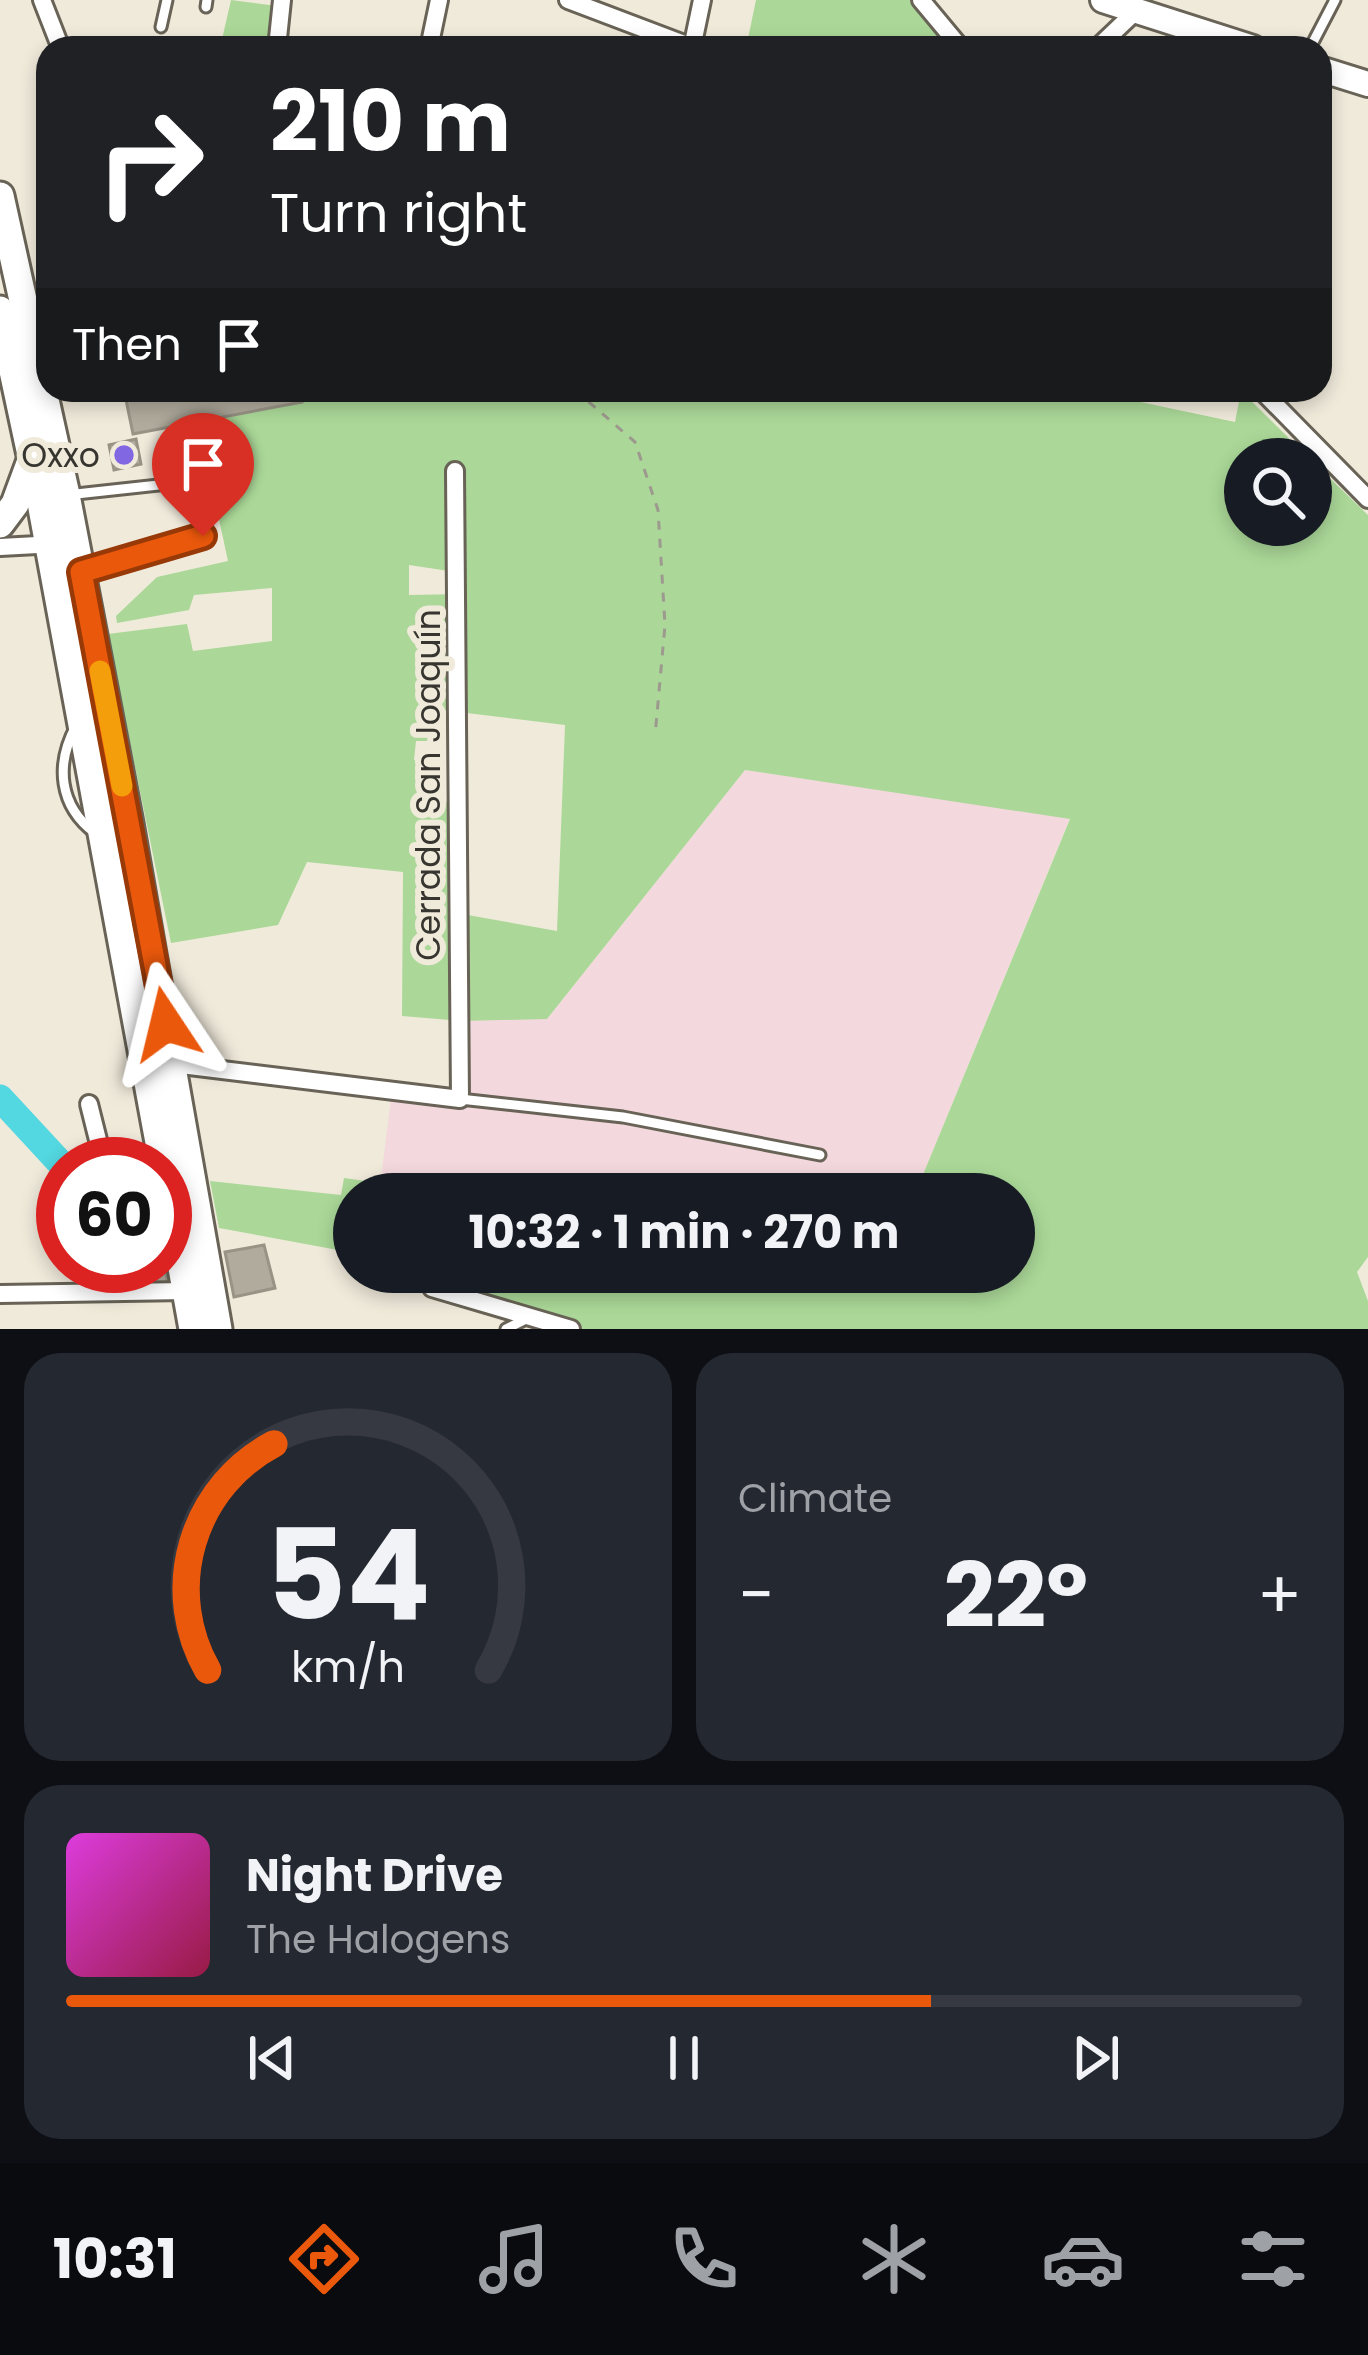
<!DOCTYPE html>
<html lang="en">
<head>
<meta charset="utf-8">
<style>
  :root { --surface:#171b24; --page:#242831; --text:#f1f3f6; --muted:#9ea1a6; --line:#363941; --accent:#ea580c }
  body { margin:0; font-family:Poppins,sans-serif; background:var(--page); color:var(--text); height:100vh; display:flex; flex-direction:column; font-size:45px; white-space:nowrap }
  * { box-sizing:border-box; margin:0 }
  p { font-size:39px; color:var(--muted) }
  .icon { flex:none; width:66px; height:66px; fill:none; stroke:currentColor; stroke-width:2; stroke-linecap:round; stroke-linejoin:round }
  .map { position:relative; height:1329px; overflow:hidden }
  .details { display:flex; flex-direction:column; gap:24px; padding:24px; background:#0d0f14; flex:1 }
  .details>* { flex:none }
  .top-card { position:absolute; left:36px; top:36px; width:1296px; height:366px; border-radius:36px; box-shadow:0 6px 18px #0003; background:#202124; color:#fff; overflow:hidden }
  .buttons { position:absolute; left:1224px; top:438px; display:grid; gap:24px }
  .buttons a { display:grid; place-items:center; width:108px; height:108px; border-radius:50%; background:var(--surface); box-shadow:0 6px 18px #0003; font-size:60px }
  .speed { position:absolute; left:36px; top:1137px; display:flex; gap:24px; font-size:60px; font-weight:700; text-align:center }
  .speed>* { display:grid; place-content:center; width:156px; height:156px; border-radius:50%; background:var(--surface); box-shadow:0 6px 18px #0003; line-height:1 }
  .speed .limit { border:18px solid #d22; background:#fff; color:#111 }
  .pin { position:absolute; display:grid; place-items:center; width:102px; height:102px; color:#fff; margin:-123px -51px; border-radius:50% 50% 50% 0; rotate:-45deg; box-shadow:0 0 12px #0007 }
  .pin .icon { rotate:45deg }
  .me { position:absolute; width:132px; margin:-66px; rotate:350deg; stroke-linejoin:round; filter:drop-shadow(0 0 9px #0008) }
  .turn { display:flex; align-items:center; gap:42px; height:252px; padding:0 36px; font-size:54px }
  .turn .icon { width:156px; height:156px; stroke-width:2.5 }
  .turn b { display:block; font-size:84px; line-height:102px }
  .then { display:flex; align-items:center; height:114px; padding:0 36px; background:#0003; gap:24px; font-size:45px }
  .big { font-size:90px; font-weight:700; line-height:1.1 }
  .details .card { flex:1; display:flex; flex-direction:column; justify-content:center; gap:18px; min-width:0; padding:0 42px; border-radius:36px; background:var(--page) }
  .details .dial { align-items:center; gap:0 }
  .dial svg { height:312px; overflow:visible; fill:none; stroke:var(--line); stroke-width:7; stroke-linecap:round; text-anchor:middle }
  .dial text { fill:var(--text); stroke:none }
  .song { display:flex; align-items:center; gap:36px }
  .cover { width:144px; height:144px; border-radius:18px; background:linear-gradient(135deg,hsl(300 70% 55%),hsl(340 70% 35%)) }
  .played { height:12px; border-radius:6px; background:linear-gradient(90deg,var(--accent) 70%,var(--line) 70%) }
  .keys { display:flex; justify-content:space-around; direction:ltr }
  .heat { display:flex; justify-content:space-between; align-items:center; font-size:66px; direction:ltr }
  .details .tiles { flex:1; display:grid; gap:24px; grid-template-columns:1fr 1fr }
  .card:last-child { grid-column:span 2 }
  .trip { position:absolute; left:333px; top:1173px; width:702px; height:120px; border-radius:60px; background:var(--surface); box-shadow:0 6px 18px #0003; font-weight:700; line-height:120px; text-align:center }
  .menu { display:flex; height:192px; justify-content:space-around; align-items:center; background:#090b0e; color:var(--muted) }
  .menu .icon { width:84px; height:84px }
  .menu .selected { color:var(--accent) }
  .menu b { font-size:54px; color:var(--text) }
  .map>svg:first-child { display:block }
</style>
</head>
<body>
<div class="map">
<svg width="1368" height="1329" viewBox="0 0 1368 1329">
  <rect width="100%" height="100%" fill="#f0eadb"/>
  <path fill="#f3d9dd" d="M745 770 1070 818 915 1194H379L392 1091 461 1099 462 1021 548 1018Z"/>
  <g fill="#abd898" fill-rule="evenodd">
    <path d="M231 0 285 7 278 48H220Z"/>
    <path d="M756 0H917L958 48H746Z"/>
    <path d="M300 390H1121L1131 400 1235 422 1241 391 1310 459H1245V525H1311V460L1368 515V1257L1357 1272 1368 1301V1329H565L431 1287 410 1272H627L678 1280 723 1272H872L879 1277 882 1272H1014V1194H915L1070 819 745 770 547 1019 462 1021 402 1016 403 872 307 862 278 925 171 943 108 634 187 624 193 651 272 641V588L194 595 189 610 117 623 116 616 157 577 228 561 204 450 192 452 189 424 301 403ZM409 565 462 573 461 594 409 595ZM434 709 565 725 557 931 462 914V803L434 802 433 763 414 760 416 741H431Z"/>
    <path d="M344 1178 380 1183 379 1194H354V1253L219 1228 210 1181 341 1195Z"/>
  </g>
  <g fill="none" stroke-linecap="round" stroke-linejoin="round">
    <path stroke="#53d7e0" stroke-width="27" d="M0 1098 63 1166"/>
  </g>
  <g fill="#b0ab9c" stroke="#989385" stroke-width="3">
    <path d="M124 390H300L302 402 133 434Z"/>
    <path d="M136 439 141 464 114 470 109 445Z"/>
    <path d="M264 1245 275 1288 234 1297 225 1252Z"/>
    <path d="M92 1266H165L168 1289 91 1290Z"/>
  </g>
  <g fill="none" stroke-linecap="round" stroke-linejoin="round">
    <defs>
      <g id="lane">
        <path d="M206 7 207 0"/>
        <path d="M161 27 167 0"/>
        <path d="M1310 48 1335 0"/>
        <path d="M67 495 186 482 197 492 203 536 82 571"/>
        <path d="M76 726C55 765 59 806 95 833"/>
        <path d="M460 1099 623 1117 820 1155"/>
        <path d="M506 1329 530 1317"/>
      </g>
      <g id="street">
        <path d="M42 0 60 46"/>
        <path d="M568 0 692 47"/>
        <path d="M921 0 961 48"/>
        <path d="M277 48 282 0"/>
        <path d="M429 48 439 0"/>
        <path d="M692 48 702 0"/>
        <path d="M1097 48 1137 10"/>
        <path d="M1261 390 1368 499"/>
        <path d="M0 547 56 544"/>
        <path d="M173 1064 460 1099 455 471"/>
        <path d="M89 1104 99 1144 121 1160 159 1164"/>
        <path d="M426 1272 432 1288 571 1329"/>
        <path d="M0 1294 186 1291"/>
      </g>
      <g id="secondary">
        <path d="M1103 0 1253 48"/>
        <path d="M1320 69 1368 84"/>
      </g>
      <g id="primary">
        <path d="M0 196 66 495 129 823 218 1329"/>
        <path d="M0 310 40 497 163 1164"/>
        <path d="M0 524 15 504 32 458"/>
        <path d="M165 1173 193 1329"/>
      </g>
    </defs>
    <use href="#lane" stroke="#686356" stroke-width="15"/>
    <use href="#street" stroke="#686356" stroke-width="22"/>
    <use href="#secondary" stroke="#686356" stroke-width="30"/>
    <use href="#primary" stroke="#686356" stroke-width="33"/>
    <path stroke="#9d998e" stroke-width="3" stroke-dasharray="9 9" stroke-linecap="butt" d="M575 390 635 442 658 510 665 625 655 736"/>
    <use href="#lane" stroke="#fff" stroke-width="9"/>
    <use href="#street" stroke="#fff" stroke-width="16"/>
    <use href="#secondary" stroke="#fff" stroke-width="24"/>
    <use href="#primary" stroke="#fff" stroke-width="27"/>
  </g>
  <g fill="none" stroke-linecap="round" stroke-linejoin="round">
    <defs>
      <path id="route" d="M166 1024 81 572 203 536"/>
    </defs>
    <use href="#route" stroke="#983908" stroke-width="30"/>
    <use href="#route" stroke="#ea580c" stroke-width="21"/>
    <path stroke="#f59e0b" stroke-width="21" d="M100 671 122 786"/>
  </g>
  <circle fill="#8167e2" stroke="#f0eadb" stroke-width="4.5" cx="124" cy="455" r="12"/>
  <g text-anchor="middle" stroke-width="12" stroke-linejoin="round" paint-order="stroke">
    <g font-size="33" fill="#37352f" stroke="#f0eadb" text-anchor="end">
      <text x="100" y="467">Oxxo</text>
    </g>
    <g font-size="33" fill="#37352f" stroke="#f0eadb">
      <text transform="translate(428 785) rotate(-90)" y="12">Cerrada San Joaquín</text>
    </g>
  </g>
</svg>
<div class="buttons">
<a><svg class="icon" aria-label="search" viewBox="0 0 24 24"><circle cx="10" cy="10" r="6"/><path d="M15 15l6 6"/></svg></a>
</div>
<div class="speed"><div class="limit">60</div></div>
<div class="pin" style="left:203px;top:536px;background:#d93025"><svg class="icon" aria-label="arrive" viewBox="0 0 24 24"><path d="M6 21V4h12l-3 4 3 4H6"/></svg></div>
<svg class="me" style="left:166px;top:1024px" viewBox="-20 -20 40 40"><path d="M0-17L14 15 0 8-14 15z" fill="#ea580c" stroke="#fff" stroke-width="4"/></svg>
<div class="trip">10:32 · 1 min · 270 m</div>
<div class="top-card">
<div class="turn"><svg class="icon" aria-label="right" viewBox="0 0 24 24"><path d="M7 20v-9h11M14 6l5 5-5 5"/></svg><div><b>210 m</b>Turn right</div></div>
<div class="then">Then<svg class="icon" aria-label="arrive" viewBox="0 0 24 24"><path d="M6 21V4h12l-3 4 3 4H6"/></svg></div>
</div>
</div>
<section class="details">
<div class="tiles">
<div class="card dial"><svg viewBox="0 0 100 80">
<path d="M14 69A42 42 0 1 1 86 69"/>
<path d="M14 69A42 42 0 0 1 31 11" stroke="#ea580c"/>
<text x="50" y="56" font-size="32" font-weight="700">54</text>
<text x="50" y="72" font-size="11">km/h</text>
</svg></div>
<div class="card"><p>Climate</p>
<div class="heat"><a>−</a><b class="big">22°</b><a>+</a></div>
</div>
<div class="card">
<div class="song"><i class="cover"></i><div><b>Night Drive</b><p>The Halogens</p></div></div>
<div class="played"></div>
<div class="keys"><svg class="icon" aria-label="previous" viewBox="0 0 24 24"><path d="M18 5L8 12l10 7zM5 5v14"/></svg><svg class="icon" aria-label="pause" viewBox="0 0 24 24"><path d="M8 5v14M16 5v14"/></svg><svg class="icon" aria-label="next" viewBox="0 0 24 24"><path d="M6 5l10 7-10 7zM19 5v14"/></svg></div>
</div>
</div>
</section>
<nav class="menu">
<b>10:31</b>
<svg class="icon selected" aria-label="directions" viewBox="0 0 24 24"><path d="M12 3l9 9-9 9-9-9zM9 14v-3h6M13 9l2 2-2 2"/></svg>
<svg class="icon" aria-label="music" viewBox="0 0 24 24"><path d="M9 18V5l10-2v13"/><circle cx="6" cy="18" r="3"/><circle cx="16" cy="16" r="3"/></svg>
<svg class="icon" aria-label="phone" viewBox="0 0 24 24"><path d="M5 4h4l2 5-3 2q2 4 5 5l2-3 5 2v4C11 20 4 13 5 4z"/></svg>
<svg class="icon" aria-label="climate" viewBox="0 0 24 24"><path d="M12 3v18M4 7l16 10M4 17L20 7"/></svg>
<svg class="icon" aria-label="car" viewBox="0 0 24 24"><path d="M5 17H2v-5l4-1 3-4h7l3 4 3 1v5h-3M9 17h6M6 11h13"/><circle cx="7" cy="17" r="2"/><circle cx="17" cy="17" r="2"/></svg>
<svg class="icon" aria-label="filters" viewBox="0 0 24 24"><path d="M4 7h16M4 17h16"/><circle cx="9" cy="7" r="2"/><circle cx="15" cy="17" r="2"/></svg>
</nav>
</body>
</html>
